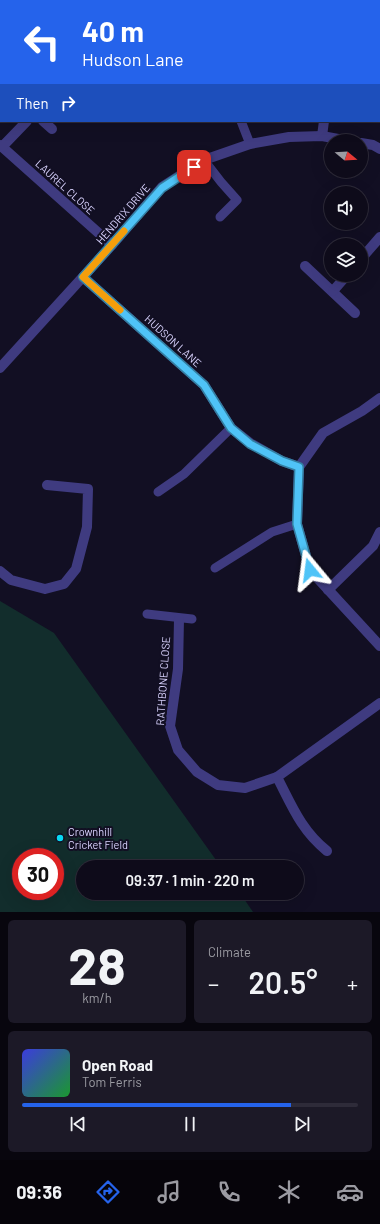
<!DOCTYPE html>
<html lang="en">
<head>
<meta charset="utf-8">
<style>
  :root { --surface:#0e0b1a; --page:#1c1927; --text:#f1f3f6; --muted:#9b9ba2; --line:#2e2b39; --accent:#2563eb }
  body { margin:0; font-family:Barlow,sans-serif; background:var(--page); color:var(--text); height:100vh; display:flex; flex-direction:column; font-size:15px; white-space:nowrap }
  * { box-sizing:border-box; margin:0 }
  p { font-size:13px; color:var(--muted) }
  .icon { flex:none; width:22px; height:22px; fill:none; stroke:currentColor; stroke-width:2; stroke-linecap:round; stroke-linejoin:round }
  .map { position:relative; height:912px; overflow:hidden }
  .drawer { display:flex; flex-direction:column; gap:8px; padding:8px; background:#08060e; flex:1 }
  .drawer>* { flex:none }
  .hud { position:absolute; left:0px; top:0px; width:380px; height:122px; box-shadow:0 4px 16px #0002,0 0 0 1px var(--line); background:#2563eb; color:#fff; overflow:hidden }
  .needle { width:26px; rotate:108deg }
  .tools { position:absolute; left:324px; top:134px; display:grid; gap:8px }
  .tools a { display:grid; place-items:center; width:44px; height:44px; border-radius:50%; background:var(--surface); box-shadow:0 4px 16px #0002,0 0 0 1px var(--line); font-size:20px }
  .speed { position:absolute; left:12px; top:848px; display:flex; gap:8px; font-size:20px; font-weight:700; text-align:center }
  .speed>* { display:grid; place-content:center; width:52px; height:52px; border-radius:50%; background:var(--surface); box-shadow:0 4px 16px #0002,0 0 0 1px var(--line); line-height:1 }
  .speed .limit { border:6px solid #d22; background:#fff; color:#111 }
  .pin { position:absolute; display:grid; place-items:center; width:34px; height:34px; color:#fff; margin:-17px; border-radius:8px; box-shadow:0 2px 6px #0006 }
  .me { position:absolute; width:44px; margin:-22px; rotate:344deg; stroke-linejoin:round; filter:drop-shadow(0 0 3px #0008) }
  .turn { display:flex; align-items:center; gap:14px; height:84px; padding:0 16px; font-size:18px }
  .turn .icon { width:52px; height:52px; stroke-width:2.5 }
  .turn b { display:block; font-size:28px; line-height:34px }
  .then { display:flex; align-items:center; height:38px; padding:0 16px; background:#0003; gap:8px; font-size:15px }
  .big { font-size:30px; font-weight:600; line-height:1.1 }
  .drawer .card { flex:1; display:flex; flex-direction:column; justify-content:center; gap:6px; min-width:0; padding:0 14px; border-radius:6px; background:var(--page) }
  .drawer .dial { align-items:center; gap:0 }
  .dial b { font-size:52px; line-height:1 }
  .song { display:flex; align-items:center; gap:12px }
  .cover { width:48px; height:48px; border-radius:6px; background:linear-gradient(135deg,hsl(240 70% 55%),hsl(130 70% 35%)) }
  .played { height:4px; border-radius:2px; background:linear-gradient(90deg,var(--accent) 80%,var(--line) 80%) }
  .keys { display:flex; justify-content:space-around; direction:ltr }
  .heat { display:flex; justify-content:space-between; align-items:center; font-size:22px; direction:ltr }
  .drawer .tiles { flex:1; display:grid; gap:8px; grid-template-columns:1fr 1fr }
  .card:last-child { grid-column:span 2 }
  .trip { position:absolute; left:76px; top:860px; width:228px; height:40px; border-radius:20px; background:var(--surface); box-shadow:0 4px 16px #0002,0 0 0 1px var(--line); font-weight:600; line-height:40px; text-align:center }
  .tab-bar { display:flex; height:64px; justify-content:space-around; align-items:center; background:#06040a; color:var(--muted) }
  .tab-bar .icon { width:28px; height:28px }
  .tab-bar .on { color:var(--accent) }
  .tab-bar b { font-size:18px; color:var(--text) }
  .map>svg:first-child { display:block }
</style>
</head>
<body>
<div class="map">
<svg width="380" height="912" viewBox="0 0 380 912">
  <rect width="100%" height="100%" fill="#120f23"/>
  <path fill="#122d2c" fill-rule="evenodd" d="M0 601 54 633 221 867H83V893H240L253 912H0ZM21 857H55V891H21Z"/>
  <g fill="none" stroke-linecap="round" stroke-linejoin="round">
    <g stroke="#3f3b80" stroke-width="9">
      <path d="M241 121 250 144"/>
      <path d="M204 160 221 182 237 200 220 217"/>
      <path d="M158 492 184 474 231 428"/>
      <path d="M215 568 272 532 297 524"/>
      <path d="M147 614 192 619"/>
    </g>
    <g stroke="#3f3b80" stroke-width="10">
      <path d="M89 0 90 1"/>
      <path d="M154 1 156 0"/>
      <path d="M337 1V0"/>
      <path d="M0 80 1 81"/>
      <path d="M43 121 52 129"/>
      <path d="M322 136 324 121"/>
      <path d="M0 145 112 245"/>
      <path d="M2 147 27 121"/>
      <path d="M361 259 380 237"/>
      <path d="M305 266 355 313"/>
      <path d="M83 277 204 385 231 428 250 443 282 461 299 467"/>
      <path d="M333 291 347 275"/>
      <path d="M380 398 362 411 323 433 299 467 297 524 310 570 380 646"/>
      <path d="M0 571 11 580 45 589 64 584 76 569 87 527 88 489 47 485"/>
      <path d="M328 590 373 546 380 532"/>
      <path d="M179 619 178 669 170 726 178 750 197 772 218 785 245 788 277 777"/>
      <path d="M327 851C301 830 292 806 277 777L380 703"/>
    </g>
    <g stroke="#3f3b80" stroke-width="10">
      <path d="M361 143 373 145 380 149"/>
      <path d="M0 368 112 245 162 187 204 160 250 144 289 137 322 136 349 141"/>
    </g>
  </g>
  <g fill="none" stroke-linecap="round" stroke-linejoin="round">
    <defs>
      <path id="route" d="M194 167 162 188 83 277 204 385 231 428 250 444 282 461 299 467 297 524 310 570"/>
    </defs>
    <use href="#route" stroke="#337fa1" stroke-width="10"/>
    <use href="#route" stroke="#4fc3f7" stroke-width="7"/>
    <path stroke="#f59e0b" stroke-width="7" d="M120 310 83 277 124 231"/>
  </g>
  <circle fill="#08d9f3" stroke="#120f23" stroke-width="1.5" cx="60" cy="838" r="4"/>
  <g text-anchor="middle" stroke-width="4" stroke-linejoin="round" paint-order="stroke">
    <g font-size="11" fill="#d8d2fd" stroke="#120f23">
      <text transform="translate(65 187) rotate(42)" y="4">LAUREL CLOSE</text>
      <text transform="translate(123 214) rotate(-49)" y="4">HENDRIX DRIVE</text>
      <text transform="translate(173 341) rotate(42)" y="4">HUDSON LANE</text>
      <text transform="translate(163 681) rotate(-86)" y="4">RATHBONE CLOSE</text>
    </g>
    <g font-size="11" fill="#d8d2fd" stroke="#120f23" text-anchor="start">
      <text x="68" y="836">Crownhill<tspan x="68" dy="13">Cricket Field</tspan></text>
    </g>
  </g>
</svg>
<div class="tools">
<a><svg class="needle" viewBox="-14 -14 28 28"><path d="M0-13l5 13h-10z" fill="#e53935"/><path d="M0 13l5-13h-10z" fill="#9b9ba2"/></svg></a>
<a><svg class="icon" aria-label="sound" viewBox="0 0 24 24"><path d="M4 9h4l5-4v14l-5-4H4zM17 9q2 3 0 6"/></svg></a>
<a><svg class="icon" aria-label="layers" viewBox="0 0 24 24"><path d="M12 4l9 5-9 5-9-5zM3 14l9 5 9-5"/></svg></a>
</div>
<div class="speed"><div class="limit">30</div></div>
<div class="pin" style="left:194px;top:167px;background:#d93025"><svg class="icon" aria-label="arrive" viewBox="0 0 24 24"><path d="M6 21V4h12l-3 4 3 4H6"/></svg></div>
<svg class="me" style="left:310px;top:570px" viewBox="-20 -20 40 40"><path d="M0-17L14 15 0 8-14 15z" fill="#4fc3f7" stroke="#fff" stroke-width="4"/></svg>
<div class="trip">09:37 · 1 min · 220 m</div>
<div class="hud">
<div class="turn"><svg class="icon" aria-label="left" viewBox="0 0 24 24"><path d="M17 20v-9H6M10 6l-5 5 5 5"/></svg><div><b>40 m</b>Hudson Lane</div></div>
<div class="then">Then<svg class="icon" aria-label="right" viewBox="0 0 24 24"><path d="M7 20v-9h11M14 6l5 5-5 5"/></svg></div>
</div>
</div>
<section class="drawer">
<div class="tiles">
<div class="card dial"><b>28</b><p>km/h</p></div>
<div class="card"><p>Climate</p>
<div class="heat"><a>−</a><b class="big">20.5°</b><a>+</a></div>
</div>
<div class="card">
<div class="song"><i class="cover"></i><div><b>Open Road</b><p>Tom Ferris</p></div></div>
<div class="played"></div>
<div class="keys"><svg class="icon" aria-label="previous" viewBox="0 0 24 24"><path d="M18 5L8 12l10 7zM5 5v14"/></svg><svg class="icon" aria-label="pause" viewBox="0 0 24 24"><path d="M8 5v14M16 5v14"/></svg><svg class="icon" aria-label="next" viewBox="0 0 24 24"><path d="M6 5l10 7-10 7zM19 5v14"/></svg></div>
</div>
</div>
</section>
<nav class="tab-bar">
<b>09:36</b>
<svg class="icon on" aria-label="directions" viewBox="0 0 24 24"><path d="M12 3l9 9-9 9-9-9zM9 14v-3h6M13 9l2 2-2 2"/></svg>
<svg class="icon" aria-label="music" viewBox="0 0 24 24"><path d="M9 18V5l10-2v13"/><circle cx="6" cy="18" r="3"/><circle cx="16" cy="16" r="3"/></svg>
<svg class="icon" aria-label="phone" viewBox="0 0 24 24"><path d="M5 4h4l2 5-3 2q2 4 5 5l2-3 5 2v4C11 20 4 13 5 4z"/></svg>
<svg class="icon" aria-label="climate" viewBox="0 0 24 24"><path d="M12 3v18M4 7l16 10M4 17L20 7"/></svg>
<svg class="icon" aria-label="car" viewBox="0 0 24 24"><path d="M5 17H2v-5l4-1 3-4h7l3 4 3 1v5h-3M9 17h6M6 11h13"/><circle cx="7" cy="17" r="2"/><circle cx="17" cy="17" r="2"/></svg>
</nav>
</body>
</html>
